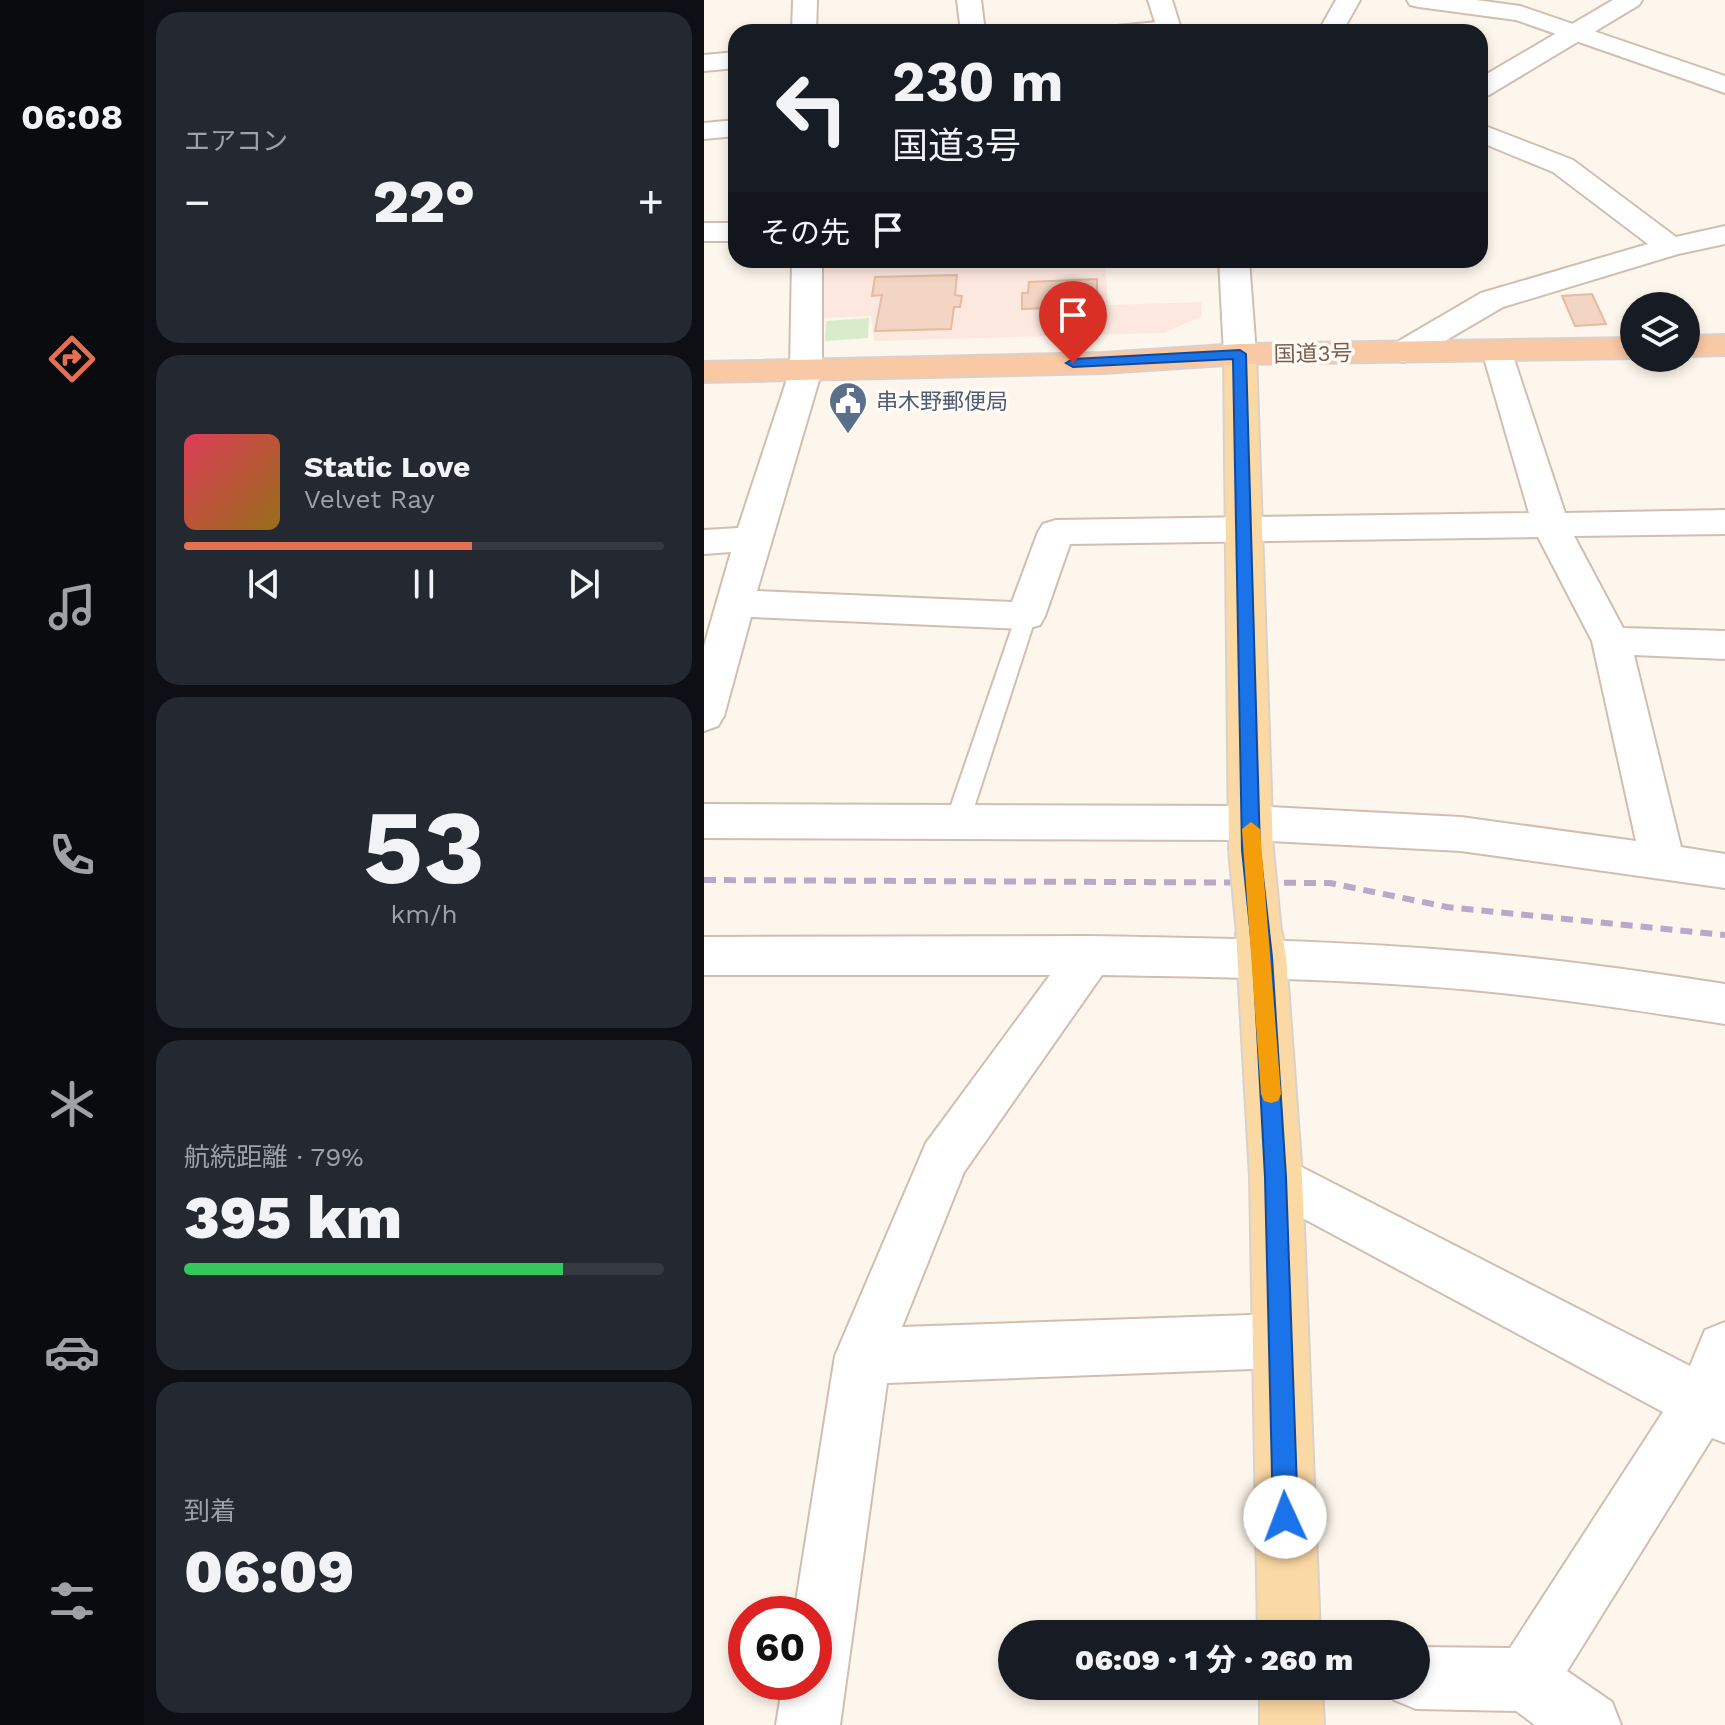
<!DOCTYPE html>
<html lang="ja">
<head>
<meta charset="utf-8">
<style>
  :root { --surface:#171b24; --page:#242831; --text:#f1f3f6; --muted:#9ea1a6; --line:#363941; --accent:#e76f51 }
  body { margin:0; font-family:"Work Sans","Noto Sans JP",sans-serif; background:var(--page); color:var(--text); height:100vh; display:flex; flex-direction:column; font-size:30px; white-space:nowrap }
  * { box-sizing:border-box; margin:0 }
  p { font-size:26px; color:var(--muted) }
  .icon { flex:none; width:44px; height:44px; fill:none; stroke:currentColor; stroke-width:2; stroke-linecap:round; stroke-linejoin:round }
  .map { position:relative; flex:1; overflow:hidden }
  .details { display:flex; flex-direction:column; gap:12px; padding:12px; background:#0d0f14; width:560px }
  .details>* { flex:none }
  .top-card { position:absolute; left:24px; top:24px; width:760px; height:244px; border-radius:24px; box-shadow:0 4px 12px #0003; background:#171b24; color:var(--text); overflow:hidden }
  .controls { position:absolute; left:916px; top:292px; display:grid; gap:16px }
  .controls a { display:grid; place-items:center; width:80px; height:80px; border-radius:50%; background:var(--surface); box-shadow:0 4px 12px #0003; font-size:40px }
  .speed { position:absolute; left:24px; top:1596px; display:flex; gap:16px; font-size:40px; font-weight:700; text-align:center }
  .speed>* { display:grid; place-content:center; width:104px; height:104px; border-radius:50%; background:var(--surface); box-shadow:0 4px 12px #0003; line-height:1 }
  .speed .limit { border:12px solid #d22; background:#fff; color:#111 }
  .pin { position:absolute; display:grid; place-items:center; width:68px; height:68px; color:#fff; margin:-82px -34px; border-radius:50% 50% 50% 0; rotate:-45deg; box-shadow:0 0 8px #0007 }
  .pin .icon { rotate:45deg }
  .me { position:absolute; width:88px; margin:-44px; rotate:358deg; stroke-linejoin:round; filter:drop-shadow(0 0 6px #0008) }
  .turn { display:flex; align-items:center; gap:28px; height:168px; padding:0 32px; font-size:36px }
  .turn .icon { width:104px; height:104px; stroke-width:2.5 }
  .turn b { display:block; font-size:56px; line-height:68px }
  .then { display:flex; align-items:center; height:76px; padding:0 32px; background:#0003; gap:16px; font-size:30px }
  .big { font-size:60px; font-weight:800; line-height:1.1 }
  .details .card { flex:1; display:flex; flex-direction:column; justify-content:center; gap:12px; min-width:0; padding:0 28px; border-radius:24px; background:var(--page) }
  .details .dial { align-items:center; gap:0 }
  .dial b { font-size:104px; line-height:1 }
  .song { display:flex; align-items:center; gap:24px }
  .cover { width:96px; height:96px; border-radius:12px; background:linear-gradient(135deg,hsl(350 70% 55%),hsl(40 70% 35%)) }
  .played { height:8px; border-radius:4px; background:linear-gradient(90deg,var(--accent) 60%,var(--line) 60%) }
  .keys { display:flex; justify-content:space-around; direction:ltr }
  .heat { display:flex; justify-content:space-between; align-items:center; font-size:44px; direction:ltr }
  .charge { height:12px; border-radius:6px; background:linear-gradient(90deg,#34c759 79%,var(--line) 0) }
  .trip { position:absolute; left:294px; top:1620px; width:432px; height:80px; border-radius:40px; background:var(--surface); box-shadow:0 4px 12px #0003; font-weight:800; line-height:80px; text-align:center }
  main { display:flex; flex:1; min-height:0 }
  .tabs { display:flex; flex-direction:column; width:144px; justify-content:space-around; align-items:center; background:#090b0e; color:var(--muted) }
  .tabs .icon { width:56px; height:56px }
  .tabs .on { color:var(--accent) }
  .tabs b { font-size:36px; color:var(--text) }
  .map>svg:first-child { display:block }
</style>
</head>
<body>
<main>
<nav class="tabs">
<b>06:08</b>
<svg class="icon on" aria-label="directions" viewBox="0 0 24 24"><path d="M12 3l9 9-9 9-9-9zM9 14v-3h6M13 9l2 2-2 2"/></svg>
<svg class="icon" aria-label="music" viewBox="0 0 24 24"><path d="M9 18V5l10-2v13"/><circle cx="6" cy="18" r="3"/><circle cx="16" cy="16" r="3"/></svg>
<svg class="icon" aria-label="phone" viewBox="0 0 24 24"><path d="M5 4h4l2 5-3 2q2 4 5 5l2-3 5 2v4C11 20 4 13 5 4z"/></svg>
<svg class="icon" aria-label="climate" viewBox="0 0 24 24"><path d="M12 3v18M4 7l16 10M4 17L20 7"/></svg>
<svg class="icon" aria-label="car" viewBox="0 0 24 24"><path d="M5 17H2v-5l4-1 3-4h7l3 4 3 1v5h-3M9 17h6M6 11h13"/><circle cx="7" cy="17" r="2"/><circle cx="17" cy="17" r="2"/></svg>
<svg class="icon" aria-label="filters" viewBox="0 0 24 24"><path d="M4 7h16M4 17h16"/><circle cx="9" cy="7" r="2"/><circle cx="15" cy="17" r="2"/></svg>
</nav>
<section class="details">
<div class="card"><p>エアコン</p>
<div class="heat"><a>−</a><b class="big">22°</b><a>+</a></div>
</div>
<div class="card">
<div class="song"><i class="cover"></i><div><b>Static Love</b><p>Velvet Ray</p></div></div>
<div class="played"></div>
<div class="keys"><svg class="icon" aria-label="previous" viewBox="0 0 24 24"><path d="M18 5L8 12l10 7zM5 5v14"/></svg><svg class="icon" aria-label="pause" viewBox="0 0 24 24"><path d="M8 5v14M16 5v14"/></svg><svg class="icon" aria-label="next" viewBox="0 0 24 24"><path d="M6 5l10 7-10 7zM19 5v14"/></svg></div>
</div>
<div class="card dial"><b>53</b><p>km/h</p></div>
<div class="card"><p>航続距離 · 79%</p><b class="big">395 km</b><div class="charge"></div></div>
<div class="card"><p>到着</p><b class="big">06:09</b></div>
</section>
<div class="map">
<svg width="1021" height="1725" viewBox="0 0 1021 1725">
  <rect width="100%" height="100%" fill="#fdf6ec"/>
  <path fill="#fde8e0" d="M118 260H401L404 305 497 302 498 316 460 333 170 341 167 316 119 318Z"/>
  <path fill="#d8ecc9" d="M165 318 164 338 121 341 122 321Z"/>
  <g fill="#f3d5c3" stroke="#e6bba3" stroke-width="2">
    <path d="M253 275 251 295 258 296 256 307H250L247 329 171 331 178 295 168 296 171 277Z"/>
    <path d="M393 279V306L318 309V293H324L325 282Z"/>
    <path d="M888 294 902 324 871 326 858 296Z"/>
  </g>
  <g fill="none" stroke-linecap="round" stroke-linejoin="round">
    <defs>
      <path id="service" d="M322 609 329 611 332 616 266 820 262 826 254 829 246 826 242 820 312 616 315 611Z"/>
      <g id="minor">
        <path d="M89 0H113L112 32H88Z"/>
        <path d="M253 0H277L281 32H257Z"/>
        <path d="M632 0H656L638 32H614Z"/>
        <path d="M703 0H772L816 6 1021 76V93L812 20 715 7 706 5Z"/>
        <path d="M464 21 473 23 476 28 474 32H399L402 27Z"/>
        <path d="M32 52V68L0 71V55Z"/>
        <path d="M32 120V136L0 139V123Z"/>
        <path d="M776 124 869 160 972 237 1021 226V244L974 254 799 307 710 359 699 362 688 359 683 352 688 345 777 293 944 244 849 172 776 142Z"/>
        <rect x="0" y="223" width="32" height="18"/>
        <path d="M88 260H118V370L53 591 308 602 334 532 339 524 352 520 825 513 778 351 783 344 794 341 805 344 861 513 1021 510V534L870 536 919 628 1021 631V659L930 655 977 847 1021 854V888L757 851 547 840 0 838V804L547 806 757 817 932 841 888 641 834 537 366 544 341 616 336 625 322 629 47 617 20 716 14 726 0 731V646L27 552 0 554V530L34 528 86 370Z"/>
        <path d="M384 936C512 938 640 941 767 952 852 959 937 971 1021 984V1024C937 1011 853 998 768 990 645 979 522 977 398 975L260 1172 198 1327 576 1314 595 1322 603 1341 595 1360 576 1368 183 1383 136 1725H72L79 1682H110V1614H90L131 1356 222 1143 346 975H0V937Z"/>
        <path d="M572 1154 986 1366 1001 1330 1021 1322V1443L1008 1438 863 1671 908 1702 917 1725H831L812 1711 712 1709 690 1700 684 1686H712V1647L806 1648 959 1412 554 1194 546 1177 554 1160Z"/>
      </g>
      <g id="tertiary">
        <path d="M444 0H468L478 32H454Z"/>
        <path d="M909 0H938L935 5 785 95 776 97V78Z"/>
        <path d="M515 260H545L552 354 547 361 536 364 525 361 520 354Z"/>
      </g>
      <g id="primary">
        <path d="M536 344 547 347 552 354 569 850 562 862 547 867 532 862 525 850 520 354 525 347Z"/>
        <path d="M555 914 571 920 578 933 582 957 598 1177 616 1634H554L546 1177 532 933 539 920Z"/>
        <path d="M556 1686H618L620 1725H556Z"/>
      </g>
      <g id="trunk">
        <path d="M1021 335V355L982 356V336Z"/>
        <path d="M930 338V358L536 364 399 373 0 382V362L399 353 536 344Z"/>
      </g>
    </defs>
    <use href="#service" stroke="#d1beb0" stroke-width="4"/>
    <use href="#minor" stroke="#d1beb0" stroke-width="4"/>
    <use href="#tertiary" stroke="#d1beb0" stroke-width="4"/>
    <use href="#primary" stroke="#dad1cd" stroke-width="4"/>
    <use href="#trunk" stroke="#dad1cd" stroke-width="4"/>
    <use href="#service" fill="#fff" fill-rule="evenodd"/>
    <use href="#minor" fill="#fff" fill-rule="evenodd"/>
    <use href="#tertiary" fill="#fff" fill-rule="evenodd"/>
    <use href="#primary" fill="#fbd9a5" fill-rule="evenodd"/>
    <use href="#trunk" fill="#f9c8a4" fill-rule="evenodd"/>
    <path stroke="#b9a8c9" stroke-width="6" stroke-dasharray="12 8" stroke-linecap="butt" d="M0 880 626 883 743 907 1021 935"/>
    <defs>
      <path id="primary-bridge" d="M547 850 555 933"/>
    </defs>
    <use href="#primary-bridge" stroke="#dad1cd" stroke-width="48" stroke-linecap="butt"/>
    <use href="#primary-bridge" stroke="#fbd9a5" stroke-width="44"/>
  </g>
  <path fill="#1a73e8" stroke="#114b97" stroke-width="2" d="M536 350 542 354 556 850 568 957 582 1177 594 1517 590 1526 581 1529 573 1526 569 1517 561 1177 549 957 538 850 529 359 369 367 362 363 369 359Z"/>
  <path fill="#f59e0b" d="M547 822 556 829 577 1094 574 1101 567 1103 560 1101 557 1094 538 829Z"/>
  <defs>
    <symbol id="civic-pin" viewBox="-11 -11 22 30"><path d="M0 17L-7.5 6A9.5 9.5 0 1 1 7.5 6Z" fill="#5c6f8a" stroke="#fffaf3"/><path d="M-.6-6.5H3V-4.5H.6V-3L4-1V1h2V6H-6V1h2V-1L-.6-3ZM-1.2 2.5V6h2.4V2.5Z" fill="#fff"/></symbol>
  </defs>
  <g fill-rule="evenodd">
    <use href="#civic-pin" x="122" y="379" width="44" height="60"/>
  </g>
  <g text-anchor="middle" stroke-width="7" stroke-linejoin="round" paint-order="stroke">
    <g font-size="22" fill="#7a5c4d" stroke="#fffaf3">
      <text transform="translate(609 353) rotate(-1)" y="8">国道3号</text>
    </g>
    <g font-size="22" fill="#4e5e75" stroke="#fffaf3" text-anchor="start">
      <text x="172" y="409">串木野郵便局</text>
    </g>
  </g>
</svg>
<div class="controls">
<a><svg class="icon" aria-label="layers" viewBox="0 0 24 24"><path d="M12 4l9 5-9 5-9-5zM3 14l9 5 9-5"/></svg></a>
</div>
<div class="speed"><div class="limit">60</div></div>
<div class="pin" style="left:369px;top:363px;background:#d93025"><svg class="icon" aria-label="arrive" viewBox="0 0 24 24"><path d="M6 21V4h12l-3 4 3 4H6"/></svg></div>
<svg class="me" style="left:581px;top:1517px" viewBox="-20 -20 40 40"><circle r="19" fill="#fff"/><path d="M0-13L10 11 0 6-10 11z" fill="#1a73e8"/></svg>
<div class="trip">06:09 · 1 分 · 260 m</div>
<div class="top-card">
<div class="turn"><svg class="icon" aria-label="left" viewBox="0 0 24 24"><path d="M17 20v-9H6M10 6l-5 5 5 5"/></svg><div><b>230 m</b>国道3号</div></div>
<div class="then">その先<svg class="icon" aria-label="arrive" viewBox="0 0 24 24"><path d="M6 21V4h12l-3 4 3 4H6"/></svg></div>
</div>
</div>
</main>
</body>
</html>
